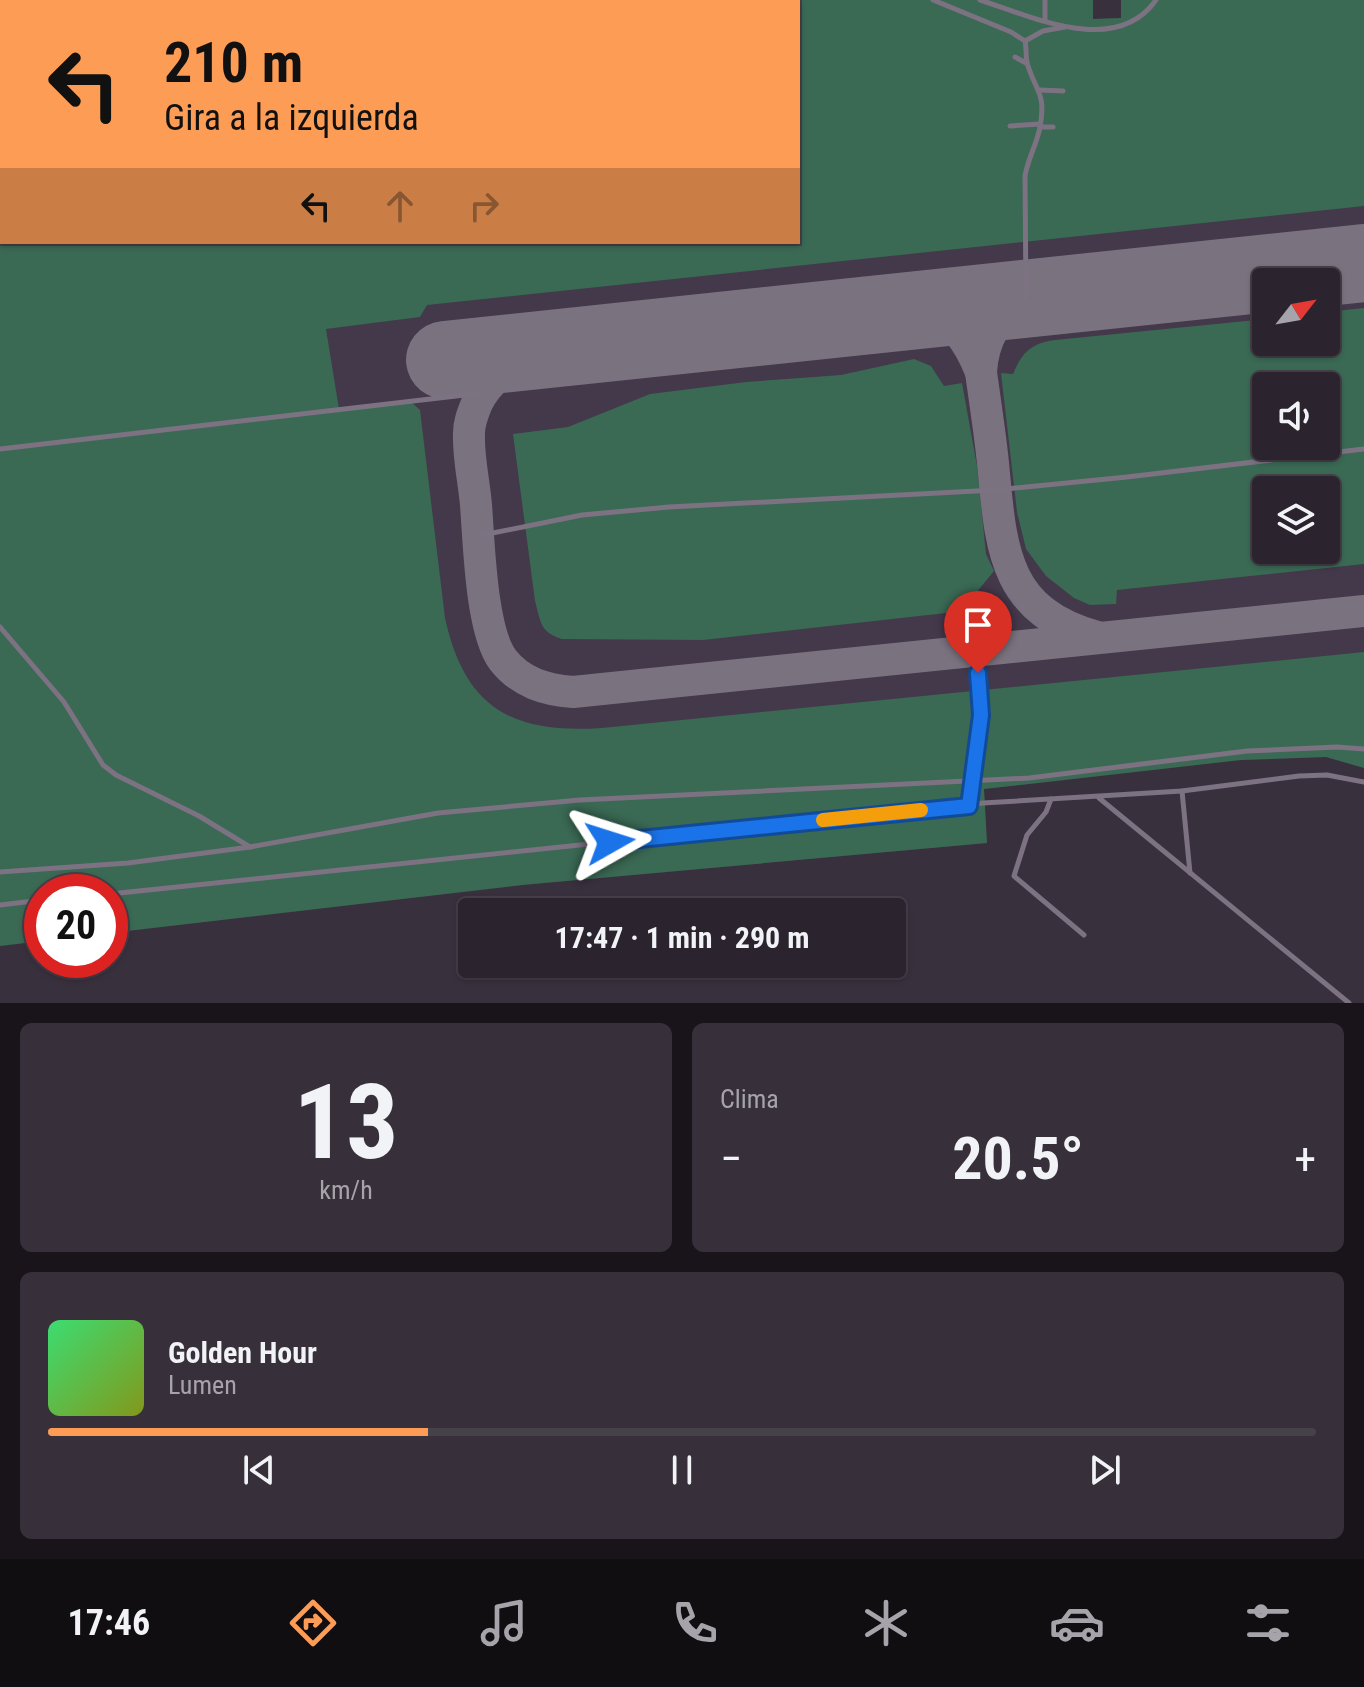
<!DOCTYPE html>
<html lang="es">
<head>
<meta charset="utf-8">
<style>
  :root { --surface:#2b242e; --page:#37303a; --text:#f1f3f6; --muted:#a6a4aa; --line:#47414a; --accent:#fd9d55 }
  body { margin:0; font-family:"Roboto Condensed",sans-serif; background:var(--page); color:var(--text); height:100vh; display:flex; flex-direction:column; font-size:30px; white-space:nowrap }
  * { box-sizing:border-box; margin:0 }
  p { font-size:26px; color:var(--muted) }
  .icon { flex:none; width:44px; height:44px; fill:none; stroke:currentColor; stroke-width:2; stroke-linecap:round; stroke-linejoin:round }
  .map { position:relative; height:1003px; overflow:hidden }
  .side { display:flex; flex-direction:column; gap:20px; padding:20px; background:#181419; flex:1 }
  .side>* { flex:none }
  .guide { position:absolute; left:0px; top:0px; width:800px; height:244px; box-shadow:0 2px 6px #0004,0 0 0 2px var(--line); background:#fd9d55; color:#111; overflow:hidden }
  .needle { width:52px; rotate:59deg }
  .controls { position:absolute; left:1252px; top:268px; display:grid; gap:16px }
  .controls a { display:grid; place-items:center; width:88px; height:88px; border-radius:8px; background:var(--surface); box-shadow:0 2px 6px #0004,0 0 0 2px var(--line); font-size:40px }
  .speed { position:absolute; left:24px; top:874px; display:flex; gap:16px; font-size:40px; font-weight:700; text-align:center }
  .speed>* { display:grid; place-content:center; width:104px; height:104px; border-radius:50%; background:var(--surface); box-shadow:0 2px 6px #0004,0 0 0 2px var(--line); line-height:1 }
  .speed .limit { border:12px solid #d22; background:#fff; color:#111 }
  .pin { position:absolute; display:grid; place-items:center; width:68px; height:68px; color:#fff; margin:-82px -34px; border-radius:50% 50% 50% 0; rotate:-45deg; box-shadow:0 0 8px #0007 }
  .pin .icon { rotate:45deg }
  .me { position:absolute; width:88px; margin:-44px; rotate:84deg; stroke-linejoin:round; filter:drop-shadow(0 0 6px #0008) }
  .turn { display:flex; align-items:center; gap:28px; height:168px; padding:0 32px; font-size:36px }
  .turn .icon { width:104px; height:104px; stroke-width:2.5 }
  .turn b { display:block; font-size:56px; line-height:68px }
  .lanes { display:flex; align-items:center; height:76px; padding:0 32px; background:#0003; justify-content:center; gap:40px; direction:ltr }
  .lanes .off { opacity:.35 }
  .big { font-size:60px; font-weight:700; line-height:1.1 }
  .side .card { flex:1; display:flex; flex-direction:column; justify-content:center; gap:12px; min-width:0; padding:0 28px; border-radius:12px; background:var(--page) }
  .side .dial { align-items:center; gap:0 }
  .dial b { font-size:104px; line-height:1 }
  .song { display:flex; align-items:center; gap:24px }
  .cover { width:96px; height:96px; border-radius:12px; background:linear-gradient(135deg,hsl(140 70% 55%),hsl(70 70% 35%)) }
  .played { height:8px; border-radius:4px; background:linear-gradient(90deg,var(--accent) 30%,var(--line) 30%) }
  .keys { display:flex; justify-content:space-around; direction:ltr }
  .heat { display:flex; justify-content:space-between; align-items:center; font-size:44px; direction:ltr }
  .side .tiles { flex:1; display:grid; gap:20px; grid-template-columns:1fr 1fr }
  .card:last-child { grid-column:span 2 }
  .trip { position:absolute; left:458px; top:898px; width:448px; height:80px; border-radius:8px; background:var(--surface); box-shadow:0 2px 6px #0004,0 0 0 2px var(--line); font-weight:700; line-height:80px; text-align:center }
  .dock { display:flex; height:128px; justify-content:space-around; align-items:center; background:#110e12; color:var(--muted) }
  .dock .icon { width:56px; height:56px }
  .dock .on { color:var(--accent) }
  .dock b { font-size:36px; color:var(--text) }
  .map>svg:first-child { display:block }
</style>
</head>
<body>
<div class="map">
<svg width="1364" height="1003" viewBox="0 0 1364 1003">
  <rect width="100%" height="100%" fill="#39303e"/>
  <path fill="#44384b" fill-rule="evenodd" d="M0 0H1093V19L1121 18V0H1364V768L1326 757 1241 760 984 789 987 843 522 885 110 933V892H42V941L0 946ZM2 2H798V242H2ZM1266 282H1326V342H1266ZM1266 386H1326V446H1266ZM1266 490H1326V550H1266Z"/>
  <g fill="#3a6954" fill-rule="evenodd">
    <path d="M0 0H1093V19L1121 18V0H1364V206L427 305 420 317 326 329 339 409 409 400 420 410 445 618C465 709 513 734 602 728L1364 652V768L1326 757 1241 760 984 789 987 843 522 885 110 933V892H42V941L0 946ZM2 2H798V242H2Z"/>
    <path d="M1364 308V564L1117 590 1116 604 1090 605 1074 598 1046 576 1026 549 1017 512 1001 373 1013 374C1022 352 1032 343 1055 340L1266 319V342H1326V312ZM1266 386H1326V446H1266ZM1266 490H1326V550H1266Z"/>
    <path d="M914 359 931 366 944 386 962 383 977 466 986 554 994 571 967 604 946 613 703 640 562 639C540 632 541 623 535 601L513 434 568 427 650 394 746 382 841 375Z"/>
  </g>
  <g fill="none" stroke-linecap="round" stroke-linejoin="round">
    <g stroke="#7a727e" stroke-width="32">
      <path d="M1032 298 1022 296C997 318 983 338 981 372 985 402 990 433 993 463 1001 547 1002 611 1097 637"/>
      <path d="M909 311 921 307C953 317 969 342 981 372"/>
      <path d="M547 349C518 361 491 374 477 403 473 413 469 422 469 433 468 457 474 481 476 505 479 543 481 631 503 660 521 683 546 690 573 692L1364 611"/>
    </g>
    <path stroke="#7a727e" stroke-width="78" d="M445 360 1364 263"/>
    <g stroke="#7c7282" stroke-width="5">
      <path d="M933 0 1011 32 1025 41C1027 50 1025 58 1028 66 1037 93 1046 94 1040 127 1037 144 1028 158 1025 176L1026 299"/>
      <path d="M980 0C1033 17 1116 57 1156 0"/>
      <path d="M1045 0V21"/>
      <path d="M635 2 641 0"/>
      <path d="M1025 41 1043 31 1065 27"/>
      <path d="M1015 57 1026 63"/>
      <path d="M1040 90 1063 91"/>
      <path d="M1010 126 1040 124"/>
      <path d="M1040 127H1053"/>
      <path d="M0 227 2 226"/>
      <path d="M0 449 482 393"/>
      <path d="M478 536 582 515 669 507 995 490 1127 477 1364 449"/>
      <path d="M0 627 64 702 103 765 116 775 199 816 250 847"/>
      <path d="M1182 791 1190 873"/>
      <path d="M1099 798 1349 1003"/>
      <path d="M1051 799 1046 812 1027 835 1014 876 1084 935"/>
      <path d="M969 806 981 715V694L975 652"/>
      <path d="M0 872 128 863 250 847 438 813 580 800 1029 778 1247 751 1337 747 1364 749"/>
      <path d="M110 894 983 803 1182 791 1299 776 1327 775 1364 782"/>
      <path d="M0 905 42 900"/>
    </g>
  </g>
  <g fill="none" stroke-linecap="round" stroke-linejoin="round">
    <defs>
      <path id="route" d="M610 842 969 806 981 715 978 673"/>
    </defs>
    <use href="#route" stroke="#114b97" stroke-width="20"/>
    <use href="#route" stroke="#1a73e8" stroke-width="14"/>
    <path stroke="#f59e0b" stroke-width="14" d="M823 820 921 810"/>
  </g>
</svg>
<div class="controls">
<a><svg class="needle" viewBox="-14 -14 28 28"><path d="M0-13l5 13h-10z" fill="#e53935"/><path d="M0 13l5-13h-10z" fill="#a6a4aa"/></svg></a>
<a><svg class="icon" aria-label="sound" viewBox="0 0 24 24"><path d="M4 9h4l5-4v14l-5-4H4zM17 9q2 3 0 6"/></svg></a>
<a><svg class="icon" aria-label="layers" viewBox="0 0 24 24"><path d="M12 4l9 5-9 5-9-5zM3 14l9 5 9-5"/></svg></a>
</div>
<div class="speed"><div class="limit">20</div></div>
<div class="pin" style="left:978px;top:673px;background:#d93025"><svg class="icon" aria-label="arrive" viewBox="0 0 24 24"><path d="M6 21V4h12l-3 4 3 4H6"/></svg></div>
<svg class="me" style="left:610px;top:842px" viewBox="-20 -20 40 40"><path d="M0-17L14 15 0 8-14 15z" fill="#1a73e8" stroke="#fff" stroke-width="4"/></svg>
<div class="trip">17:47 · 1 min · 290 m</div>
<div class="guide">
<div class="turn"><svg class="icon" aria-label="left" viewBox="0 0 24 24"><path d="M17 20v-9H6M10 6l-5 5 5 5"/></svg><div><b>210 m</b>Gira a la izquierda</div></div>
<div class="lanes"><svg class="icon" aria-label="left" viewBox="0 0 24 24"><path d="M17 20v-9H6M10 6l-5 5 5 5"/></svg><svg class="icon off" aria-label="ahead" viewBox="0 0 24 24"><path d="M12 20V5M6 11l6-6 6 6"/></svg><svg class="icon off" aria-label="right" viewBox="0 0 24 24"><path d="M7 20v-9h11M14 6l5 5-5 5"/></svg></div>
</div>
</div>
<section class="side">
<div class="tiles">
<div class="card dial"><b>13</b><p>km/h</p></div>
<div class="card"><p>Clima</p>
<div class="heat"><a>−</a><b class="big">20.5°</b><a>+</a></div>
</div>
<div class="card">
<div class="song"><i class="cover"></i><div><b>Golden Hour</b><p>Lumen</p></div></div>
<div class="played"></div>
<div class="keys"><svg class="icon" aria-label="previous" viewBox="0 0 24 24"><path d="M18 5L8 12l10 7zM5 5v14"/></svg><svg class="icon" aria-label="pause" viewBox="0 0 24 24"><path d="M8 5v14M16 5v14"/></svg><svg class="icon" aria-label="next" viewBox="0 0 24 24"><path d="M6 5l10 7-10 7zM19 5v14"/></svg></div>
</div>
</div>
</section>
<nav class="dock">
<b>17:46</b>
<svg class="icon on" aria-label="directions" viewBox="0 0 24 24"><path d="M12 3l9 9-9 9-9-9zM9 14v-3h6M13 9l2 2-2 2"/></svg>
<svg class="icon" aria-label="music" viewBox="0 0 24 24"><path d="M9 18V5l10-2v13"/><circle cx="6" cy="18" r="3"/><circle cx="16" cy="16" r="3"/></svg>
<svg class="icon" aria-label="phone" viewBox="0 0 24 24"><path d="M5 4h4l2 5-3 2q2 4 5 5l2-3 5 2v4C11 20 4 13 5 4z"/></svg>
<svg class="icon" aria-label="climate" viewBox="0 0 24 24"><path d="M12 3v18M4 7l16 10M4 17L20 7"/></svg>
<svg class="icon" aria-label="car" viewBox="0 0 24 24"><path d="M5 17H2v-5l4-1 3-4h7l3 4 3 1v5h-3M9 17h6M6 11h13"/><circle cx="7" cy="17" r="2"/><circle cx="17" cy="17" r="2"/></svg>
<svg class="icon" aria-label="filters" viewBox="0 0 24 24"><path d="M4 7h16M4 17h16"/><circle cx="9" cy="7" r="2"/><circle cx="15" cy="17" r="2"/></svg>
</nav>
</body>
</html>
